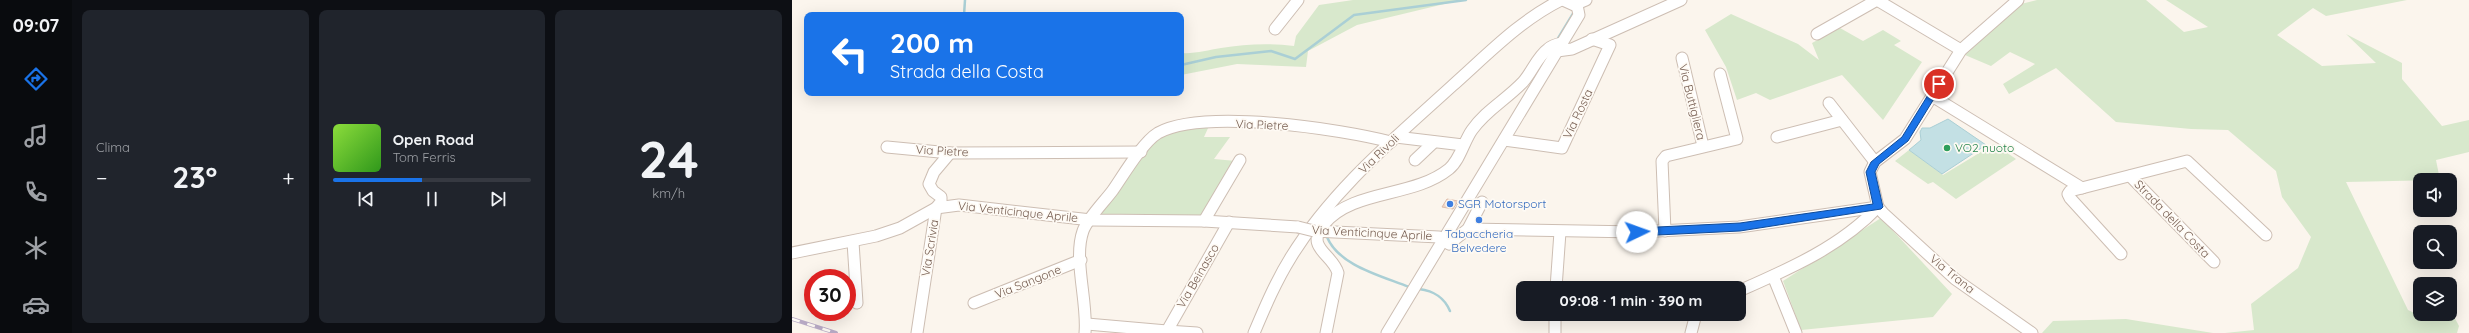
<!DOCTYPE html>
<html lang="it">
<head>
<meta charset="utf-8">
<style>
  :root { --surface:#171b24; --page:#20242c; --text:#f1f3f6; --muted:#9ea1a6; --line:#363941; --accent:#1a73e8 }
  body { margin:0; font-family:Quicksand,sans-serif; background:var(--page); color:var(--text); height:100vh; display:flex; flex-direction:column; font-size:15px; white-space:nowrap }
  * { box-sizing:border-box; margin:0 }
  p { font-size:13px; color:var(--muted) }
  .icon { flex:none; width:22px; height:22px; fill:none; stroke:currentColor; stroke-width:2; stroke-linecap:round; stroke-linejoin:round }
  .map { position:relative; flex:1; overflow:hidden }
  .side { display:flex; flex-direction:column; gap:10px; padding:10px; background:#0d0f14; width:720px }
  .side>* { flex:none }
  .banner { position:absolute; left:12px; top:12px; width:380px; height:84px; border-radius:8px; box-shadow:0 4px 16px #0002; background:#1a73e8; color:#fff; overflow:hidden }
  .fabs { position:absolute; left:1621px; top:173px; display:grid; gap:8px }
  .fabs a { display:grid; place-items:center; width:44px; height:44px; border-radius:8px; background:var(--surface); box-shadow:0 4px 16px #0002; font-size:20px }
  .speed { position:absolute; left:12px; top:269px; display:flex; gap:8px; font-size:20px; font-weight:700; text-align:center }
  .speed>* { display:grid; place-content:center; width:52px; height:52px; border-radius:50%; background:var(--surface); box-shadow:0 4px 16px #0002; line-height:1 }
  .speed .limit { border:6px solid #d22; background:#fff; color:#111 }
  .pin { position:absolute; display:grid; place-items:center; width:34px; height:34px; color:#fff; margin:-17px; border:2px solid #fff; border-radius:50%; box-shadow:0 1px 4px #0007 }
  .me { position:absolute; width:44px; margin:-22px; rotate:87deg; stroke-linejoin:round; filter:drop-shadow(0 0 3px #0008) }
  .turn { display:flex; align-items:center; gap:14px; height:84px; padding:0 20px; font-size:18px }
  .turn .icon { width:52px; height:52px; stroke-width:2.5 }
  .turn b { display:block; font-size:28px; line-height:34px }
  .big { font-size:30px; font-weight:800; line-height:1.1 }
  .side .tile { flex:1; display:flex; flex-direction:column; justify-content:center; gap:6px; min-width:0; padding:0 14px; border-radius:8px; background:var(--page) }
  .side .dial { align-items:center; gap:0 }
  .dial b { font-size:52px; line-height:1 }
  .song { display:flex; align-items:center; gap:12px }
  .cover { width:48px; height:48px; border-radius:6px; background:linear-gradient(135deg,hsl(90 70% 55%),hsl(110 70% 35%)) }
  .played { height:4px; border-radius:2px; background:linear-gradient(90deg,var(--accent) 45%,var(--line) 45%) }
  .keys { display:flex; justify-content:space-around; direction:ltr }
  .heat { display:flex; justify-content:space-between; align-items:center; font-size:22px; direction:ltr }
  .side .tiles { flex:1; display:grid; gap:10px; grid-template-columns:repeat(3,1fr) }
  .trip { position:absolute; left:724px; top:281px; width:230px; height:40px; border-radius:8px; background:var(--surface); box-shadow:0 4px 16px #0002; font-weight:800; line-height:40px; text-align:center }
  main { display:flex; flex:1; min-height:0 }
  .dock { display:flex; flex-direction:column; width:72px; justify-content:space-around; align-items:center; background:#090b0e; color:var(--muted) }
  .dock .icon { width:28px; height:28px }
  .dock .on { color:var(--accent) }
  .dock b { font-size:18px; color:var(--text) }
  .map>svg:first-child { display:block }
</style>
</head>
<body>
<main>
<nav class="dock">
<b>09:07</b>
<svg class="icon on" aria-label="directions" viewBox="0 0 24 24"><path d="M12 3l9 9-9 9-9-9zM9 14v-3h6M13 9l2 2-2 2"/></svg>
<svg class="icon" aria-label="music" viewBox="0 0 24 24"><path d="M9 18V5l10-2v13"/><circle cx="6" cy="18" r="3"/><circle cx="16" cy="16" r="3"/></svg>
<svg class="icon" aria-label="phone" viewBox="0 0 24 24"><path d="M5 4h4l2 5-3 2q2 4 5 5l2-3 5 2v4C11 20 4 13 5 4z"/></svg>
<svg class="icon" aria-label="climate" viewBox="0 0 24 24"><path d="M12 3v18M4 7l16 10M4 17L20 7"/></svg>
<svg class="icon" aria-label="car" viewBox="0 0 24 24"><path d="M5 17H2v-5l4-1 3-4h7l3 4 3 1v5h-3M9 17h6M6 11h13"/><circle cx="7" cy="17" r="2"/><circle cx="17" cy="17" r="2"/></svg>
</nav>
<section class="side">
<div class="tiles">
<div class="tile"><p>Clima</p>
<div class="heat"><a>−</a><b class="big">23°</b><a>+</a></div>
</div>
<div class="tile">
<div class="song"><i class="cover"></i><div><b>Open Road</b><p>Tom Ferris</p></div></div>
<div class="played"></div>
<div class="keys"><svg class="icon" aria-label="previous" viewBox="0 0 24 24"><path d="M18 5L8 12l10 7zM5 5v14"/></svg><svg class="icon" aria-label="pause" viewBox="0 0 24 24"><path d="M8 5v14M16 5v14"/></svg><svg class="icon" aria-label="next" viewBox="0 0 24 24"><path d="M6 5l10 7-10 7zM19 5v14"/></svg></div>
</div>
<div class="tile dial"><b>24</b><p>km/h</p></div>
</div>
</section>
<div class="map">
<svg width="1677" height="333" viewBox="0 0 1677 333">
  <rect width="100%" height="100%" fill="#fbf5ed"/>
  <g fill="#d8e8cc">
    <path d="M561 0H669L565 25 516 51 514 67 445 64 389 75V53C403 54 416 50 429 48 453 44 478 43 502 46L504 36 527 5Z"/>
    <path d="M1245 0H1354L1392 32 1416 27 1374 0H1615L1534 16 1521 8 1485 35 1530 66 1584 63 1554 34 1610 63V79L1650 126 1677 120V152L1644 160 1648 180 1554 182 1616 310 1635 319 1646 317 1645 314H1658V309L1667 326 1665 333H1433L1462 330 1459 304 1506 268 1519 237 1490 197 1484 171 1436 130 1399 129 1324 122 1264 68 1217 94 1211 84 1243 64 1218 52 1199 66 1173 55 1229 4Z"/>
    <path d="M939 14 1006 44 1027 60 1020 43 1048 28 1071 41 1091 30 1109 41 1102 45 1130 62 1091 120 1050 75 978 100 964 93 945 100 934 67 913 30Z"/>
    <path d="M417 126 412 137H438L422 159 444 161 407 221 299 220 360 144 375 131Z"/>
    <path d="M1202 144 1224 159 1164 199 1141 182 1136 184 1103 161 1117 150 1151 175Z"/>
    <path d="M1089 218 1160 294 1141 317 1009 330 991 281Z"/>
    <path d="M1334 319 1421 333H1250L1261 321Z"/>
  </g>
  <path fill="#c3e0e4" stroke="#aacfd5" d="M1156 119 1194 145 1150 174 1117 150 1129 140 1128 132 1130 128H1138Z"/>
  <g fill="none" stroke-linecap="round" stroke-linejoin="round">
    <g stroke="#aacfd5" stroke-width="2.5">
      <path d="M172 15 173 0"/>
      <path d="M765 40 782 12"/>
      <path d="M389 65 424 57 479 51 503 59 562 15 674 0"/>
      <path d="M535 237C547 266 590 276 617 287"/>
      <path d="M627 289C642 291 652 297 658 311"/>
    </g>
  </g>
  <path fill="#eed6c7" stroke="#dfbda9" d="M655 199 666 201 661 209 650 207Z"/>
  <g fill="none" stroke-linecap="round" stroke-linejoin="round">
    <defs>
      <g id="minor">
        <path d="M771 0 782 5 794 0"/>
        <path d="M1085 0 1169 50"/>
        <path d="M1226 0 1169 50 1113 139 1083 162 1078 172 1086 207 1091 213 1163 279 1240 333"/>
        <path d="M483 29 506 0"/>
        <path d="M1025 34 1085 0"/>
        <path d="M765 51 780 49 889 0"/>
        <path d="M890 58 911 146"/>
        <path d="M1140 96 1290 188"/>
        <path d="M1037 103 1083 162"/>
        <path d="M604 137 671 145"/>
        <path d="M985 137 1050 120"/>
        <path d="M712 140 770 148 818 45 800 39"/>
        <path d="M95 147 158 153 349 152"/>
        <path d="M623 160 642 142"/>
        <path d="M1338 176 1422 262"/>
        <path d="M412 221 448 160"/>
        <path d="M676 229 845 232 947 227 1086 207"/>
        <path d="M522 231 647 237 657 244 676 229 690 202"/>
        <path d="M873 231 870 161 874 156 945 139 928 74"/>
        <path d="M61 242 65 303"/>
        <path d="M0 253 84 236 108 228 144 208 167 205 299 220 412 221 506 227"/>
        <path d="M1329 254 1278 198 1276 194 1278 191 1395 161 1474 235"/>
        <path d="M981 276 1004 333"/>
        <path d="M764 288 768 232"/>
        <path d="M947 291C997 269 1048 247 1086 207"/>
        <path d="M182 303 289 260"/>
        <path d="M763 314V333"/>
        <path d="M295 324 375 331 437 222"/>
        <path d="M375 331 405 333"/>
        <path d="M125 333 144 208 149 202V197L141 191 137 184 142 172 158 153"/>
        <path d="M293 333C296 302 281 259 291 231 295 219 313 201 321 190 332 174 351 142 366 133 411 108 549 129 599 142"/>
        <path d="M462 333C473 307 484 281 499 257 540 190 603 138 660 86 695 55 727 21 769 0"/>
        <path d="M534 333 546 273C541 254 512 248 532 224 561 189 621 198 657 169 668 160 672 141 680 130 694 110 714 100 731 82 740 72 745 57 756 49 760 45 765 44 770 43"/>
        <path d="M595 333 787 15 785 5"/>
        <path d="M899 333 904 314"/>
      </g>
    </defs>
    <use href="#minor" stroke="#cdbeb3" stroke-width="13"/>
    <use href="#minor" stroke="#fff" stroke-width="11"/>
    <defs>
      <path id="rail" d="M0 319 44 333"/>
    </defs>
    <use href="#rail" stroke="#b9abc6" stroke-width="4"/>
    <use href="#rail" stroke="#fefaf4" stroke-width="2.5" stroke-dasharray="8" stroke-linecap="butt"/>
    <defs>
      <path id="minor-bridge" d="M506 227 522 231"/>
    </defs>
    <use href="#minor-bridge" stroke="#cdbeb3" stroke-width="13" stroke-linecap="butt"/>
    <use href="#minor-bridge" stroke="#fff" stroke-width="11"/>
  </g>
  <path fill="#1a73e8" stroke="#114b97" d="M1144 82 1151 84 1116 141 1087 164 1083 172 1091 207 1089 209 948 231 845 236 841 232 845 228 948 223 1081 204 1074 172 1079 162 1110 137Z"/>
  <circle fill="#2e9e5b" stroke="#fefaf4" stroke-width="1.5" cx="1155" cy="148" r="4"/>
  <g fill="#3f7fe0" stroke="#fefaf4" stroke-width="1.5">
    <circle cx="658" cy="204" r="4"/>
    <circle cx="687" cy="220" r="4"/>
  </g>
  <g text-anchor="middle" stroke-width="3.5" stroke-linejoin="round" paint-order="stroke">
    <g font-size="12" fill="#755d51" stroke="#fefaf4">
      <text transform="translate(900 102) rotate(76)" y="4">Via Buttigliera</text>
      <text transform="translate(786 114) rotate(-65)" y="4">Via Rosta</text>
      <text transform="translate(470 125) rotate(2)" y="4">Via Pietre</text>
      <text transform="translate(150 151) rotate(3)" y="4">Via Pietre</text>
      <text transform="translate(587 154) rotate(-44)" y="4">Via Rivoli</text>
      <text transform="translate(226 212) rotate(6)" y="4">Via Venticinque Aprile</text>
      <text transform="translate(1380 219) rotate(46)" y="4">Strada della Costa</text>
      <text transform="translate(580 233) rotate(3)" y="4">Via Venticinque Aprile</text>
      <text transform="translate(138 248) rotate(-81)" y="4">Via Scrivia</text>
      <text transform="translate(1160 274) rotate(39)" y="4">Via Trana</text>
      <text transform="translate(406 276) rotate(-60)" y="4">Via Beinasco</text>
      <text transform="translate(236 282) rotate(-22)" y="4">Via Sangone</text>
    </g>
    <g font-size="12" fill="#27864d" stroke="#fefaf4" text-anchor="start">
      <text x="1163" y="152">VO2 nuoto</text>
    </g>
    <g font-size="12" fill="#366cbe" stroke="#fefaf4" text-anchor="start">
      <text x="666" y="208">SGR Motorsport</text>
      <text x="687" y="238" text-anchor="middle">Tabaccheria<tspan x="687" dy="14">Belvedere</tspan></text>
    </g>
  </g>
</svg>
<div class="fabs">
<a><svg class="icon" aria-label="sound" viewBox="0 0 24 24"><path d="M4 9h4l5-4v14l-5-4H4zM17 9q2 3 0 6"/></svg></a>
<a><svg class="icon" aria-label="search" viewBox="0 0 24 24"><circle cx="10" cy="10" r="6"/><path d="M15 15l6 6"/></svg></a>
<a><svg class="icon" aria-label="layers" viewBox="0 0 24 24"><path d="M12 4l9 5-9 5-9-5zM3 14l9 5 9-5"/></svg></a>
</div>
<div class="speed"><div class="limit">30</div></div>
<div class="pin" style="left:1147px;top:84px;background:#d93025"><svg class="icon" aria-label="arrive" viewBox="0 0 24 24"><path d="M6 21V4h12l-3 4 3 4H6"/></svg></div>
<svg class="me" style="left:845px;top:232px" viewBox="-20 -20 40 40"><circle r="19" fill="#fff"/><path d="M0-13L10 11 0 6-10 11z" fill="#1a73e8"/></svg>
<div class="trip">09:08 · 1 min · 390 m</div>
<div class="banner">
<div class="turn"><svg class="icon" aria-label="left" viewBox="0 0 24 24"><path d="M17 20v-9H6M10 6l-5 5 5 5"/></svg><div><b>200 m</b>Strada della Costa</div></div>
</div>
</div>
</main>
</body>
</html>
